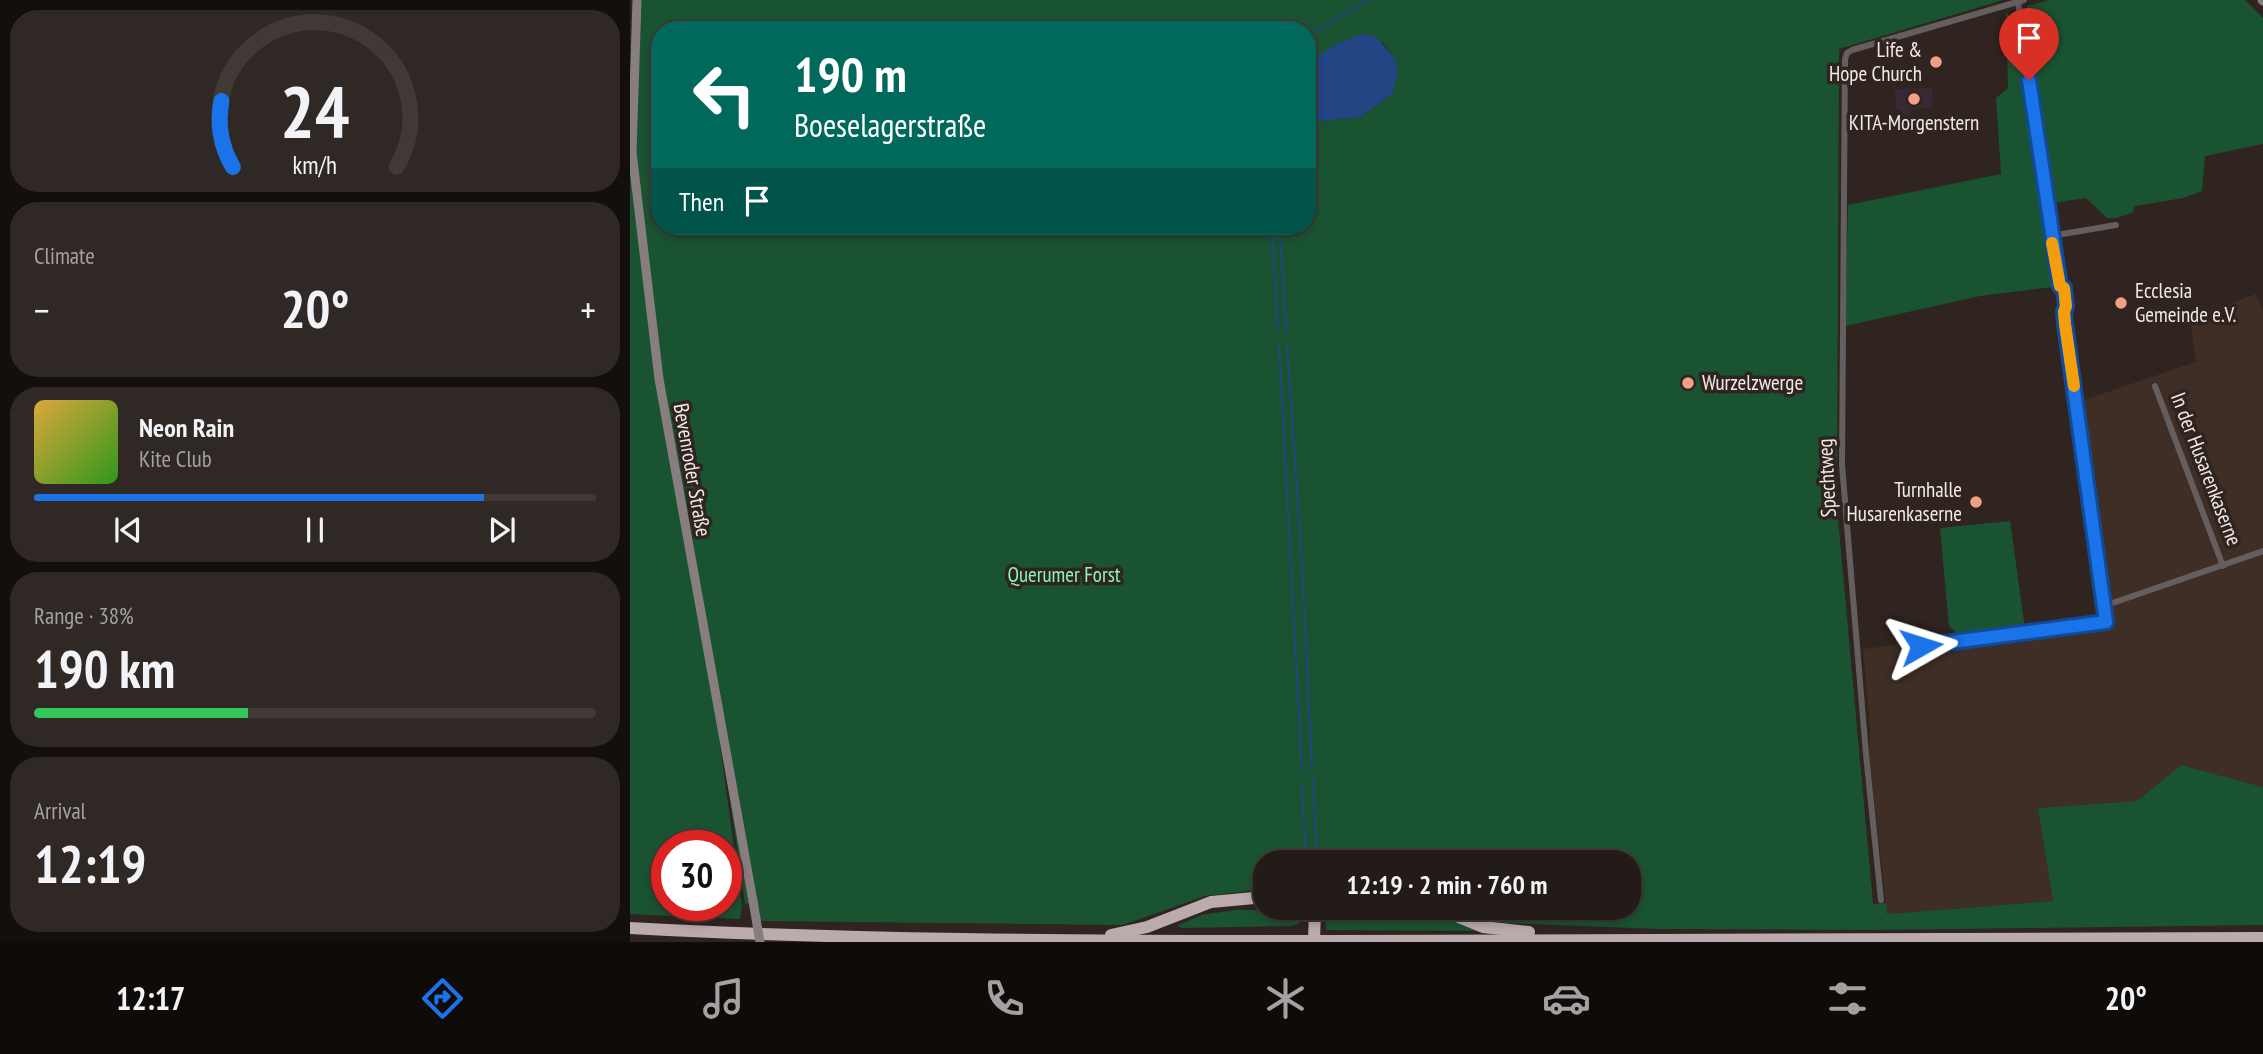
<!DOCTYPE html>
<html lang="en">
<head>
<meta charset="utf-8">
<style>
  :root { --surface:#231b17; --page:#2f2824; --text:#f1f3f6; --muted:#a3a1a1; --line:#403936; --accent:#1a73e8 }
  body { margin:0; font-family:"PT Sans Narrow",sans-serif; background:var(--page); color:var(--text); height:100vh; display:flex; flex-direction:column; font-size:26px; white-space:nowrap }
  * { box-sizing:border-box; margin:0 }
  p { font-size:23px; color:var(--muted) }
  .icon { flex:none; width:38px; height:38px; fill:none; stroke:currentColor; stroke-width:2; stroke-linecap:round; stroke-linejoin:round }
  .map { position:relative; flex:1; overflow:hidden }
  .panel { display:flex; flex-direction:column; gap:10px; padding:10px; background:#130f0d; width:630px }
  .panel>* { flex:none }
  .top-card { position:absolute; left:21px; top:21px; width:665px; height:214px; border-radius:28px; box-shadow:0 4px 10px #0003,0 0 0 2px var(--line); background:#00695c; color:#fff; overflow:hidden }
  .speed { position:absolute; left:21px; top:830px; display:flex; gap:14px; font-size:35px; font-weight:700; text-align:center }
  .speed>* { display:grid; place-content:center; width:91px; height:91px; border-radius:50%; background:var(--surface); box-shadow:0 4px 10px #0003,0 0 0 2px var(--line); line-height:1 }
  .speed .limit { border:10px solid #d22; background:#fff; color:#111 }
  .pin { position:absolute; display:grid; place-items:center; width:60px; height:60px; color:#fff; margin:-72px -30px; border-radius:50% 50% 50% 0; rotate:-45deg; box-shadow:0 0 7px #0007 }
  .pin .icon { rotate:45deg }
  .me { position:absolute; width:77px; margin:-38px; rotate:84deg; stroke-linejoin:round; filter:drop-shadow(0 0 5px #0008) }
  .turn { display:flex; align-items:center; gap:24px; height:147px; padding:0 28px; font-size:32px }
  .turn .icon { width:91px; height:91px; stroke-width:2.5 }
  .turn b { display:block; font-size:49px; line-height:60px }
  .then { display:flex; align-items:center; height:66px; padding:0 28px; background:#0003; gap:14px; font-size:26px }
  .big { font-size:52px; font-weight:700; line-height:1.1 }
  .panel .widget { flex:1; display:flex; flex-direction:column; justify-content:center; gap:10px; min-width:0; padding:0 24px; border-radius:28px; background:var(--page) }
  .panel .dial { align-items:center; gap:0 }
  .dial svg { height:182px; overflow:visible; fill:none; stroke:var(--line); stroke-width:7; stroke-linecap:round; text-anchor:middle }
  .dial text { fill:var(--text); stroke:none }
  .song { display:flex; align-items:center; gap:21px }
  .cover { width:84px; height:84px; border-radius:10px; background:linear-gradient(135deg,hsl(40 70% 55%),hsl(110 70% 35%)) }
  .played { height:7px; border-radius:4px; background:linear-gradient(90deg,var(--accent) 80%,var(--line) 80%) }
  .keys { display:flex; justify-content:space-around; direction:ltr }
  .heat { display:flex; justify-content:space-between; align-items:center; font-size:38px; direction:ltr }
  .charge { height:10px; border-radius:5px; background:linear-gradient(90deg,#34c759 38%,var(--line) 0) }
  .trip { position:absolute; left:623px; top:850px; width:388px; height:70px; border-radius:28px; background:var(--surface); box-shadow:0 4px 10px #0003,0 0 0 2px var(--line); font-weight:700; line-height:70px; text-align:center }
  .dock { display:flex; height:112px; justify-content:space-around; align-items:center; background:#0e0b09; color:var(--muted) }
  .dock .icon { width:49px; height:49px }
  .dock .on { color:var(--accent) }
  .dock b { font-size:32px; color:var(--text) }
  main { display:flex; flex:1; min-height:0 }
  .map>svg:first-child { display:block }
</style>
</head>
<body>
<main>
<section class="panel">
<div class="widget dial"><svg viewBox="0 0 100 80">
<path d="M14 69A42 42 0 1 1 86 69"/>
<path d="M14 69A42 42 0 0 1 9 40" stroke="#1a73e8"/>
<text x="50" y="56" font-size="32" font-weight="700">24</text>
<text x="50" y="72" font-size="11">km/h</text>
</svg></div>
<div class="widget"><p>Climate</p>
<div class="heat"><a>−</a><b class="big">20°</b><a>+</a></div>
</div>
<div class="widget">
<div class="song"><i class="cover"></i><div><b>Neon Rain</b><p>Kite Club</p></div></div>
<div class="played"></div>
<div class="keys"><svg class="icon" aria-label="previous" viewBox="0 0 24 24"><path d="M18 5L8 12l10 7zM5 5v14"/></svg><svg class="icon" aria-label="pause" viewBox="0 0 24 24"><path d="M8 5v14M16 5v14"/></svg><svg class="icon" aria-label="next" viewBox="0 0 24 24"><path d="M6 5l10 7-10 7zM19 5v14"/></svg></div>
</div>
<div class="widget"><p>Range · 38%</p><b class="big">190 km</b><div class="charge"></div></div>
<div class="widget"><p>Arrival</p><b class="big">12:19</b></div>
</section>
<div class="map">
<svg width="1633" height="942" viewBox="0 0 1633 942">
  <rect width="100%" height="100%" fill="#2f241f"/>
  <path fill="#3e2e26" d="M1626 294 1633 312V787L1551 765 1507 801 1408 808 1424 901 1257 914 1239 755 1240 730 1233 649 1273 644 1291 649 1482 626 1451 401 1566 362 1560 318Z"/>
  <path fill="#372935" d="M1302 88 1303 108 1279 109 1280 115 1287 116V128L1268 129V118L1271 116V110H1266L1265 89Z"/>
  <g fill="#1a5332" fill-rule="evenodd">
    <path d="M11 0H1373L1209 49 1207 508 1243 904 1256 903 1257 914 1423 901 1408 808 1507 801 1551 765 1633 787V925L1243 930 1030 929 875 923 854 919 827 908H999V863H635V889L575 896 493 925 131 921 127 902 115 904 41 386 112 906 110 919 0 914V139ZM30 30H677V65L686 56 752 42 764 57 766 76 763 93 730 117 680 122 677 119V226H30ZM37 845H96V905H37Z"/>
    <path d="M1419 0H1615L1633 18V144L1575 156 1572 191 1553 198 1505 206 1502 213 1486 218H1477L1456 198 1422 203 1397 6Z"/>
    <path d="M1376 12 1385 23 1422 287 1350 296 1215 326 1218 205 1371 174 1366 98 1378 88Z"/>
    <path d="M1380 521 1395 629 1330 636 1319 626 1310 528Z"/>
    <path d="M694 908H789L855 931 696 930Z"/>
    <path d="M605 910H668L671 915 669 924 660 926 553 928 547 926 571 915Z"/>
  </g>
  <path fill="#244584" d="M736 34 746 37 764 57 768 70 763 93 730 117 680 122 677 119V65C692 51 716 37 736 34Z"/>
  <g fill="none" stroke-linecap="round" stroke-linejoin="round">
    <g stroke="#244584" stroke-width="2">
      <path d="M677 36 738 0"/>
      <path d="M649 226 657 332"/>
      <path d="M642 230 648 331"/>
      <path d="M649 345 672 772"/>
      <path d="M657 345 672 563 682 767"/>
      <path d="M683 779 687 863"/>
      <path d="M672 785 676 863"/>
    </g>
    <g stroke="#655e5f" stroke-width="6">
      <path d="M1421 236 1486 225"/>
      <path d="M1434 289 1436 306 1434 312"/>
      <path d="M1525 386 1593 566"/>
      <path d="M1474 606 1633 551"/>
      <path d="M1291 646 1476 622 1434 312 1388 2"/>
      <path d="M1251 900 1236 754 1212 465 1215 59 1217 53 1222 50 1394 0"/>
    </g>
    <g stroke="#887e7f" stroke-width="9">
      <path d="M7 0 2 152 29 379 123 901"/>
      <path d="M1632 0 1633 1"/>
    </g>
    <g stroke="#bbabad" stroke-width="12">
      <path d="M807 908 853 927 899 932"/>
      <path d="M0 928C222 940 444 941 666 941"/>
      <path d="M481 935 517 927 581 902 635 897"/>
      <path d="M706 941 1633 938"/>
      <path d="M684 942 685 908"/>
    </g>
    <path stroke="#887e7f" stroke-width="9" d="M123 901 130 942"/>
    <path stroke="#bbabad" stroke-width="12" d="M666 941H706"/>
  </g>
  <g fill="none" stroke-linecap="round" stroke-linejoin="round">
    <defs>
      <path id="route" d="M1291 646 1476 622 1435 324 1434 312 1436 306 1434 288 1430 286 1399 80"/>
    </defs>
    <use href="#route" stroke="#114b97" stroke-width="18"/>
    <use href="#route" stroke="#1a73e8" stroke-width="12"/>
    <path stroke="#f59e0b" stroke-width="12" d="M1422 243 1430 286 1434 288 1436 306 1434 312 1435 324 1444 386"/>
  </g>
  <g fill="#f49e87" stroke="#2f241f" stroke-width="2.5">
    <circle cx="1306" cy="62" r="7"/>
    <circle cx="1284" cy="99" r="7"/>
    <circle cx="1491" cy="303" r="7"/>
    <circle cx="1058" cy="383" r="7"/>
    <circle cx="1346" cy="502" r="7"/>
  </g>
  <g text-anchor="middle" stroke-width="7" stroke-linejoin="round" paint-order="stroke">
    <g font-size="21" fill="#f1e9e6" stroke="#2f241f" text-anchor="end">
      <text x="1292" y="57">Life &amp;<tspan x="1292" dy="24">Hope Church</tspan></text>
      <text x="1284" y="130" text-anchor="middle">KITA-Morgenstern</text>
      <text x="1505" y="298" text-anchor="start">Ecclesia<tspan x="1505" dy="24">Gemeinde e.V.</tspan></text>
      <text x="1072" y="390" text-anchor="start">Wurzelzwerge</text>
      <text x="1332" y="497">Turnhalle<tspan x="1332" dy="24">Husarenkaserne</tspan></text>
    </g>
    <g font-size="21" fill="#f1e9e6" stroke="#2f241f">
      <text transform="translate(1576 469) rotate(69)" y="7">In der Husarenkaserne</text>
      <text transform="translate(62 470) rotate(80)" y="7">Bevenroder Straße</text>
      <text transform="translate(1197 478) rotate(-93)" y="7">Spechtweg</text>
    </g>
    <g font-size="21" fill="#88f7b0" stroke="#2f241f">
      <text x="434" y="582">Querumer Forst</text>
    </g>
  </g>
</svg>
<div class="speed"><div class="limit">30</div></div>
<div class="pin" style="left:1399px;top:80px;background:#d93025"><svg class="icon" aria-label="arrive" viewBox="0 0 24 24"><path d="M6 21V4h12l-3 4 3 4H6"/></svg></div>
<svg class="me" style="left:1291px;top:646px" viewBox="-20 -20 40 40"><path d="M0-17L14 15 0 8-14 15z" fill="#1a73e8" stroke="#fff" stroke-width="4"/></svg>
<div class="trip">12:19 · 2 min · 760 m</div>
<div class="top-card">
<div class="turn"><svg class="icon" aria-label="left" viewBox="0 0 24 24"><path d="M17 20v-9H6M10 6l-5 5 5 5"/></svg><div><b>190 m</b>Boeselagerstraße</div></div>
<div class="then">Then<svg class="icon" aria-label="arrive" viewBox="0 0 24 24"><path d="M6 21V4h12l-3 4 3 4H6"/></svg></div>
</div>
</div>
</main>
<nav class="dock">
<b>12:17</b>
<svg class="icon on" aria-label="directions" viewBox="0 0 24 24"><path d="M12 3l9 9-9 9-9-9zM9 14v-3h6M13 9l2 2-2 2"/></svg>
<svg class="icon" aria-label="music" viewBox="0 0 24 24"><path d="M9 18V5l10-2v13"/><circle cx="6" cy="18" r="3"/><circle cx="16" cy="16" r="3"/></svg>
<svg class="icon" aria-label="phone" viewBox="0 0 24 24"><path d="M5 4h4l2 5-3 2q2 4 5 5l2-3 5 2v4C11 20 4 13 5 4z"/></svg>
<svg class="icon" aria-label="climate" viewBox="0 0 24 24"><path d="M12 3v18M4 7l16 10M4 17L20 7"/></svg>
<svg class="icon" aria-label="car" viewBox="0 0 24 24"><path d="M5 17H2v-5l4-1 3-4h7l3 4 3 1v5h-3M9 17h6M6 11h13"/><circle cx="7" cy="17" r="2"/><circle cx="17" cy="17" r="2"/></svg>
<svg class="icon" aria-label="filters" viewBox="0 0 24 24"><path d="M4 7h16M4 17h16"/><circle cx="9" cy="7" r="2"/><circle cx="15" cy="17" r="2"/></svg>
<b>20°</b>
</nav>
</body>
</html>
